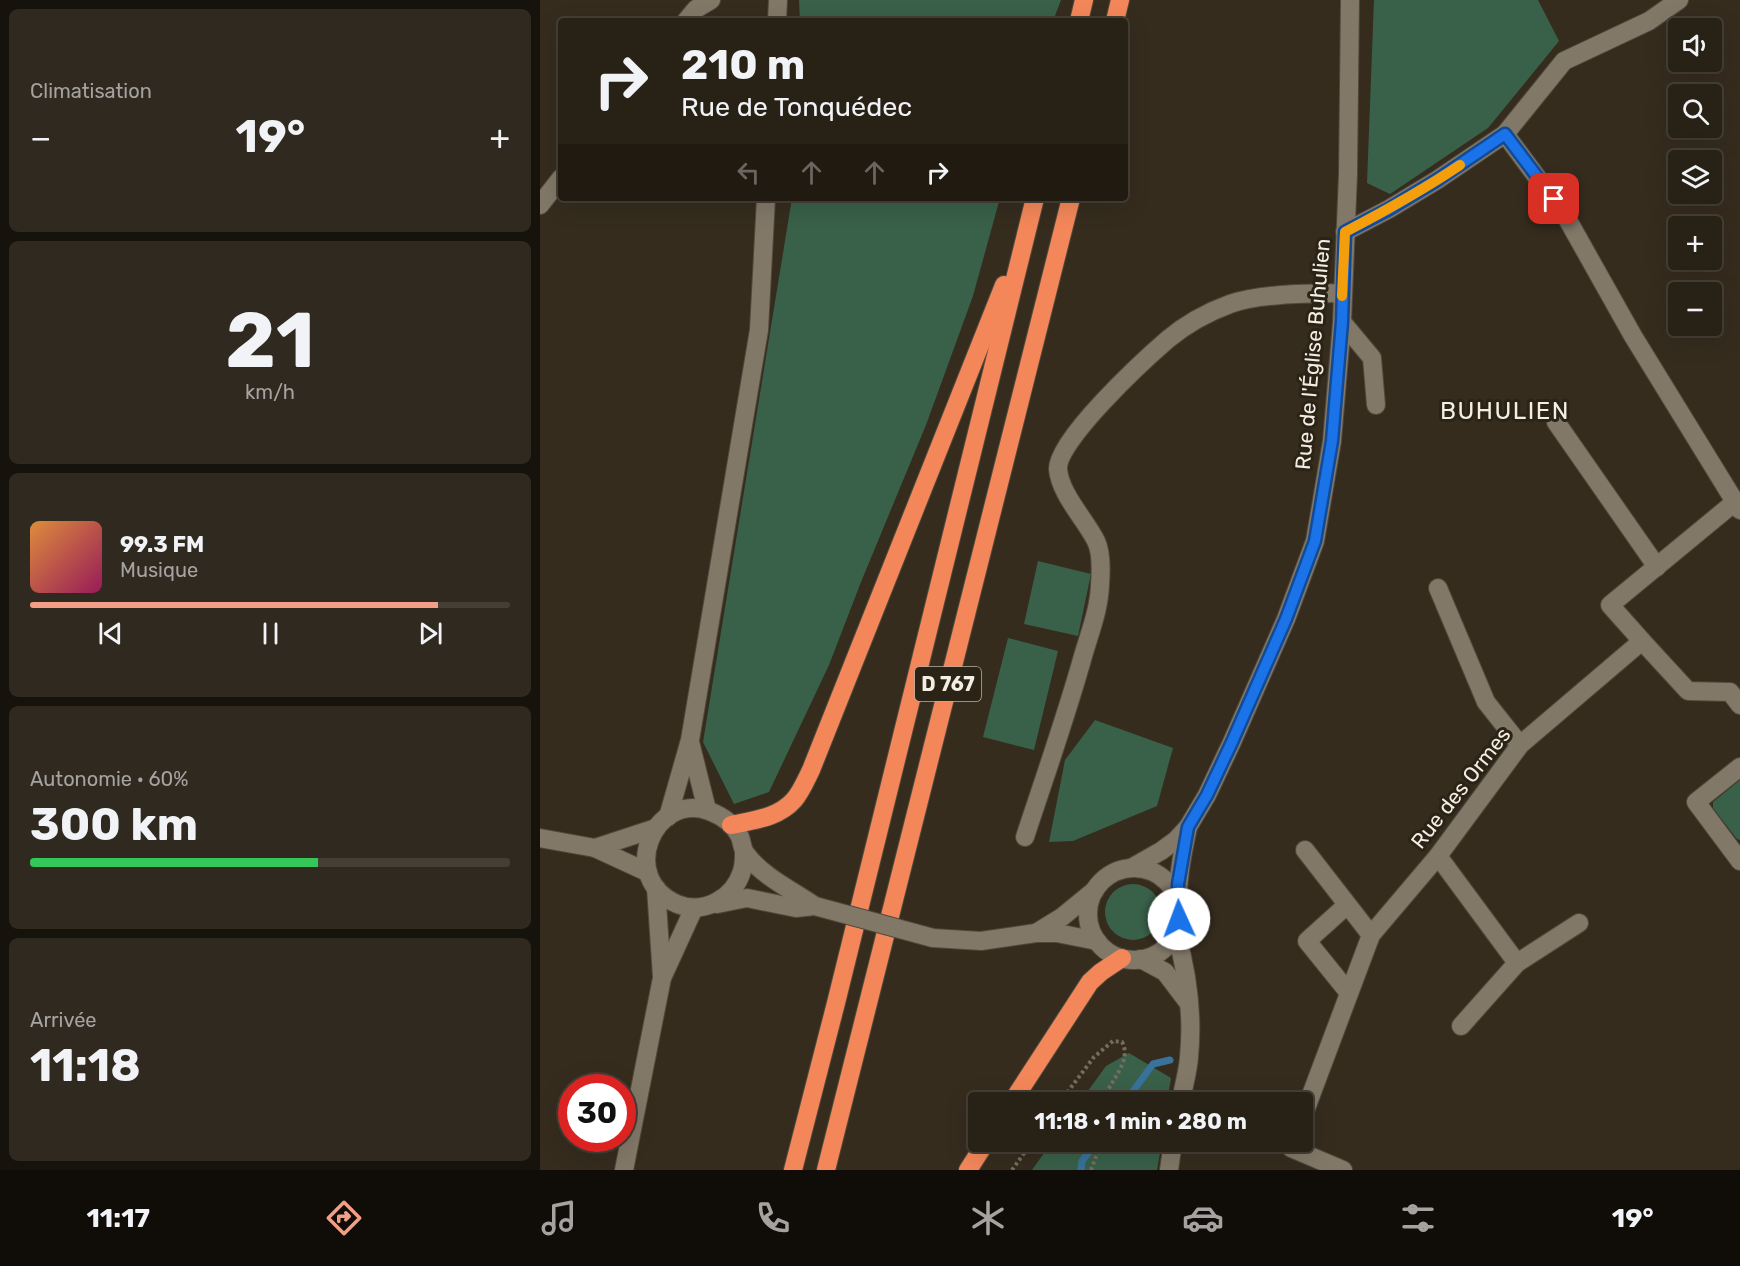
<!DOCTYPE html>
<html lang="fr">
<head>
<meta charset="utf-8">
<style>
  :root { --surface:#282116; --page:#30291f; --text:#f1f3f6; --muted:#a5a3a1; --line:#443e35; --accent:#f49e88 }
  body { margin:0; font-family:Rubik,sans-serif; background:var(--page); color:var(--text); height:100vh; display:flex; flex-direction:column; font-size:22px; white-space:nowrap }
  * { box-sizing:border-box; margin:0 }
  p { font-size:20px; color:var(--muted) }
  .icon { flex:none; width:33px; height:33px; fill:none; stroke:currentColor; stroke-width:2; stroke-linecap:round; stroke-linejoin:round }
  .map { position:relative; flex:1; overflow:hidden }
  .sheet { display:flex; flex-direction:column; gap:9px; padding:9px; background:#16120c; width:540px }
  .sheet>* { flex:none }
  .top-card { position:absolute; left:18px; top:18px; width:570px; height:183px; border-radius:6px; box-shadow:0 6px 24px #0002,0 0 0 2px var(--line); background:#282116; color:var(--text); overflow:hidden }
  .controls { position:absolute; left:1128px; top:18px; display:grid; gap:12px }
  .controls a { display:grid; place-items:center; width:54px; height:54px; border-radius:6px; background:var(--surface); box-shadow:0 6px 24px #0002,0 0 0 2px var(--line); font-size:30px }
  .speed { position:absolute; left:18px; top:1074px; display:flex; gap:12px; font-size:30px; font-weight:700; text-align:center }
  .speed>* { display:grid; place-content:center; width:78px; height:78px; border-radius:50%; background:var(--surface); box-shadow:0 6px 24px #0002,0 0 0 2px var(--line); line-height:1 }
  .speed .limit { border:9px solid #d22; background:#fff; color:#111 }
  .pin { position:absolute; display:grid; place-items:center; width:51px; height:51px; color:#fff; margin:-26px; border-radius:12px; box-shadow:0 3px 9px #0006 }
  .me { position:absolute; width:66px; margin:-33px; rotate:358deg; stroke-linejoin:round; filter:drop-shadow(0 0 4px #0008) }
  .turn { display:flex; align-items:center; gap:21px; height:126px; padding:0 24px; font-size:27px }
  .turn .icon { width:78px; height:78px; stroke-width:2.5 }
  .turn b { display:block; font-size:42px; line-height:51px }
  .lanes { display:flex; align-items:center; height:57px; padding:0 24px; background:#0003; justify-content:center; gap:30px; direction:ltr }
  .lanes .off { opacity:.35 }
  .big { font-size:45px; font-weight:700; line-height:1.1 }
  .sheet .card { flex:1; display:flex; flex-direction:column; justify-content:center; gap:9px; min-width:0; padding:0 21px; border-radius:9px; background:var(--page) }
  .sheet .dial { align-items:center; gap:0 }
  .dial b { font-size:78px; line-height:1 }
  .song { display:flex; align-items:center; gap:18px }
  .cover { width:72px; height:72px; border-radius:9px; background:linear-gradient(135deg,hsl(30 70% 55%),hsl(330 70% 35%)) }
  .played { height:6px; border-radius:3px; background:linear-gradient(90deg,var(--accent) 85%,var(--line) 85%) }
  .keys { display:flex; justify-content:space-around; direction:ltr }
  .heat { display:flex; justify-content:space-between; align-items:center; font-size:33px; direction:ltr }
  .charge { height:9px; border-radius:4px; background:linear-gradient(90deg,#34c759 60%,var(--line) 0) }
  .trip { position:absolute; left:428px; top:1092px; width:345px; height:60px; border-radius:6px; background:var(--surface); box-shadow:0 6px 24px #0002,0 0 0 2px var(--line); font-weight:700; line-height:60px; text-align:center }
  .menu { display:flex; height:96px; justify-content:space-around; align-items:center; background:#100d09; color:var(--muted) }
  .menu .icon { width:42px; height:42px }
  .menu .active { color:var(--accent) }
  .menu b { font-size:27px; color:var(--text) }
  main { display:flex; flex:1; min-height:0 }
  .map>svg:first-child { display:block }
</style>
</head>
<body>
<main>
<section class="sheet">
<div class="card"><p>Climatisation</p>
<div class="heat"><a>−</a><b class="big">19°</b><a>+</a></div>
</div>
<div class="card dial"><b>21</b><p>km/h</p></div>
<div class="card">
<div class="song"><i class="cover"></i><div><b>99.3 FM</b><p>Musique</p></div></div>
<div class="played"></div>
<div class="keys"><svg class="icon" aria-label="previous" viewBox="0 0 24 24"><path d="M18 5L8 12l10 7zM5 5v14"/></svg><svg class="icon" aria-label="pause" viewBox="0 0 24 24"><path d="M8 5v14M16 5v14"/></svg><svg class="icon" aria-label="next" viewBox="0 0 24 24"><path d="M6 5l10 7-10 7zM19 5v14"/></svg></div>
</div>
<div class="card"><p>Autonomie · 60%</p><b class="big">300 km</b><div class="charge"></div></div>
<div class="card"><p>Arrivée</p><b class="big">11:18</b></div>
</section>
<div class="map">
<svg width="1200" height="1170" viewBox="0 0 1200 1170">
  <rect width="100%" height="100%" fill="#352c1e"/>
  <g fill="#396049">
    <path d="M259 0H521L513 21H260Z"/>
    <path d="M834 0H998L1019 41 948 128 850 194 827 183Z"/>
    <path d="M252 198H460L433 296 386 425 321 582 289 665 229 792 194 804 163 742Z"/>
    <path d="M498 561 551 574 538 636 484 624Z"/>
    <path d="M468 638 518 651 494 750 443 737Z"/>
    <path d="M555 720 633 748 617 806 533 841 509 842 525 760Z"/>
    <path d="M1200 780V840L1197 839 1173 808V802Z"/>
    <circle cx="593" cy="912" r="28"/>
    <path d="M589 1053 631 1078 627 1102H540L566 1066Z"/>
    <path d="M512 1142H622L617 1170H492Z"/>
  </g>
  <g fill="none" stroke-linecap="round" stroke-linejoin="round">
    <g stroke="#39729a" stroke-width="7">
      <path d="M585 1102 613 1064 630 1060"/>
      <path d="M541 1170 542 1161 557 1142"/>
    </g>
    <defs>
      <g id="street">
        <path d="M146 21 156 9 171 0"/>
        <path d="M237 21 238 0"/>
        <path d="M965 134 1025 215 1093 336 1200 510"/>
        <path d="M0 205 21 178"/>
        <path d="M805 232 849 209 897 180 965 134 1024 61 1109 21 1139 0"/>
        <path d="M802 322 832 358 836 405"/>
        <path d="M1016 422 1117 567"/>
        <path d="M898 588 946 702 980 745"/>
        <path d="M1102 641 1148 691 1190 692 1200 705"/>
        <path d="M150 742 167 810"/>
        <path d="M1200 767 1156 802 1200 861"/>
        <path d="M128 817 150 740 219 330 226 198"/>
        <path d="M485 837C505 776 526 717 543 656 550 632 559 610 560 585 561 572 562 553 556 541 545 519 520 494 518 469 517 440 604 360 627 340 646 324 668 312 690 304 722 293 768 294 802 293"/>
        <path d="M0 838 55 848 107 872"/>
        <path d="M55 848 116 828"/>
        <path d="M765 850 831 935"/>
        <path d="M204 853C204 859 204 865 202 871 194 898 164 915 137 904 77 878 114 791 169 811 182 816 194 824 200 837 202 842 202 849 206 854 223 877 252 890 275 906"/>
        <path d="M898 856 977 963"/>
        <path d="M591 868 621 851 636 840 648 827 667 795 692 742 746 619 775 541 792 441 802 322 808 174 810 0"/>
        <circle cx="594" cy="914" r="46"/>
        <path d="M116 888 122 977"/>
        <path d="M638 899C638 874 643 851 648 827"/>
        <path d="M177 904 207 898 256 908 275 906"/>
        <path d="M807 905 767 941 809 993"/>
        <path d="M496 933 522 917 555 890"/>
        <path d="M636 933C647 971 653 1016 649 1057 648 1072 643 1087 641 1102"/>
        <path d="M393 938 441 941 496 933H517L557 941"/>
        <path d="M601 959 625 972 647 1001"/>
        <path d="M921 1026 977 963 1039 923"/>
        <path d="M762 1119 831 935 898 856 980 745 1102 641 1070 605 1195 502"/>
        <path d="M751 1148 803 1170"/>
        <path d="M84 1170 122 978 154 908"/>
        <path d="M629 1170 633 1142"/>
      </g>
      <g id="highway">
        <path d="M539 21 544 0"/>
        <path d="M575 21 580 0"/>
        <path d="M191 825C214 820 238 818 254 800 261 792 266 780 271 770L464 285"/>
        <path d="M472 1102 550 982 561 972 582 958"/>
        <path d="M253 1170 296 1003 495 198"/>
        <path d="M286 1170 531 198"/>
        <path d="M428 1170 446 1142"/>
      </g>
    </defs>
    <use href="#street" stroke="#50493c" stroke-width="20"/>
    <use href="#highway" stroke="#50493c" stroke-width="20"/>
    <g stroke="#756d61" stroke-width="4" stroke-dasharray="3 3" stroke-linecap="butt">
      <path d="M520 1102 554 1057 573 1041 582 1042C593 1061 568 1084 562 1102"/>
      <path d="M472 1170 492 1142"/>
      <path d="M551 1170 557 1154 569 1142"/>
    </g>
    <use href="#street" stroke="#827868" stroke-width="18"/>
    <use href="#highway" stroke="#f3875a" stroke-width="18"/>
    <defs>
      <path id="street-bridge" d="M275 906 393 938"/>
    </defs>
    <use href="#street-bridge" stroke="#50493c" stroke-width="20" stroke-linecap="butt"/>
    <use href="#street-bridge" stroke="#827868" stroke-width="18"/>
  </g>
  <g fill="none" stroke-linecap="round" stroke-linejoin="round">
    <defs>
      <path id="route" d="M639 919 638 884 648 827 667 795 692 742 746 619 775 541 792 441 802 322 805 232 849 209 897 180 965 134 1014 199"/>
    </defs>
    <use href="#route" stroke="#114b97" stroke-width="15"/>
    <use href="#route" stroke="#1a73e8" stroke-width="10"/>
    <path stroke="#f59e0b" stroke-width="10" d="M802 296 805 232C845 211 883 190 920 165"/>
  </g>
  <g text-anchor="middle" stroke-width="6" stroke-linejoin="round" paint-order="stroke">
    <rect fill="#2b2315" stroke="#b7b0a6" stroke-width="1.5" x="375" y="667" width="66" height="34" rx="4.5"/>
    <g font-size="20" font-weight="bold" fill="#f3ede4">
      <text x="408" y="691">D 767</text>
    </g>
    <g font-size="21" fill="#f3ede4" stroke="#2b2315">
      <text transform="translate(773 354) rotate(-85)" y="7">Rue de l'Église Buhulien</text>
      <text transform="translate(921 788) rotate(-52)" y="7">Rue des Ormes</text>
    </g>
    <g font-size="24" letter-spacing="1.5" fill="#f3ede4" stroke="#2b2315">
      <text x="965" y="419">BUHULIEN</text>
    </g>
  </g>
</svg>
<div class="controls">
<a><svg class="icon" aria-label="sound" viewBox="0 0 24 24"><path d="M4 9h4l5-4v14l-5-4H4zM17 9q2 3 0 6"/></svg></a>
<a><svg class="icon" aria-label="search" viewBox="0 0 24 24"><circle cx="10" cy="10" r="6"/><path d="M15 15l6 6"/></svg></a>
<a><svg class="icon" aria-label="layers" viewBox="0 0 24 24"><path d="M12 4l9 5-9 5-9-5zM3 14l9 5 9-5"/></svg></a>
<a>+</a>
<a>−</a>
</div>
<div class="speed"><div class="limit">30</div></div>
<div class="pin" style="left:1014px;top:199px;background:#d93025"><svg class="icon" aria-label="arrive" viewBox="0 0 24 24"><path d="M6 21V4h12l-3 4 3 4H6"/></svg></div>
<svg class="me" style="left:639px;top:919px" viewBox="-20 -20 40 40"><circle r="19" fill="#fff"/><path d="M0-13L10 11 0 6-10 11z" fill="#1a73e8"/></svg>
<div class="trip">11:18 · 1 min · 280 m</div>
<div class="top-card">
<div class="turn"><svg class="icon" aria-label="right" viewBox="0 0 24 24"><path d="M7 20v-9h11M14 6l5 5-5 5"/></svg><div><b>210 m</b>Rue de Tonquédec</div></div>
<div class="lanes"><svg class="icon off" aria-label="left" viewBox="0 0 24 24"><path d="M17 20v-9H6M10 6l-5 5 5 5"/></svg><svg class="icon off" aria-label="ahead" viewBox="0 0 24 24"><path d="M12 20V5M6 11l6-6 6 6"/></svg><svg class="icon off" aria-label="ahead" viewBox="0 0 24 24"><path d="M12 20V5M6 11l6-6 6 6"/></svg><svg class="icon" aria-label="right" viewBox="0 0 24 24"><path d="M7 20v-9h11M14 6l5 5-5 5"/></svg></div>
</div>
</div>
</main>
<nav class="menu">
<b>11:17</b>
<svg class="icon active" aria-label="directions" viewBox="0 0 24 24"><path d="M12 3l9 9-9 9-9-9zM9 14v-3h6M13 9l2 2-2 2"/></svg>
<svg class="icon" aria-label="music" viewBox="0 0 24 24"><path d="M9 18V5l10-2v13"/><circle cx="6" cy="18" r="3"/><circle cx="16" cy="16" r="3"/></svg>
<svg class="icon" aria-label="phone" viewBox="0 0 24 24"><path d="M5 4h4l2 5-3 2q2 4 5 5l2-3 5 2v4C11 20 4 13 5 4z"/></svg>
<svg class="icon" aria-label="climate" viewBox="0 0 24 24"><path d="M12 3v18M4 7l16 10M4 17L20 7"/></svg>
<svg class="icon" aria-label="car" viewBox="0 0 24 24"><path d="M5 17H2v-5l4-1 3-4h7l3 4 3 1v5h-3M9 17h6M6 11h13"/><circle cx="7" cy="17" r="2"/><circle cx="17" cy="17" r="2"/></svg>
<svg class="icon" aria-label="filters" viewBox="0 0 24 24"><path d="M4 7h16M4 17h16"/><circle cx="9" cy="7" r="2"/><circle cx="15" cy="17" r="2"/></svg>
<b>19°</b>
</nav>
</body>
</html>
